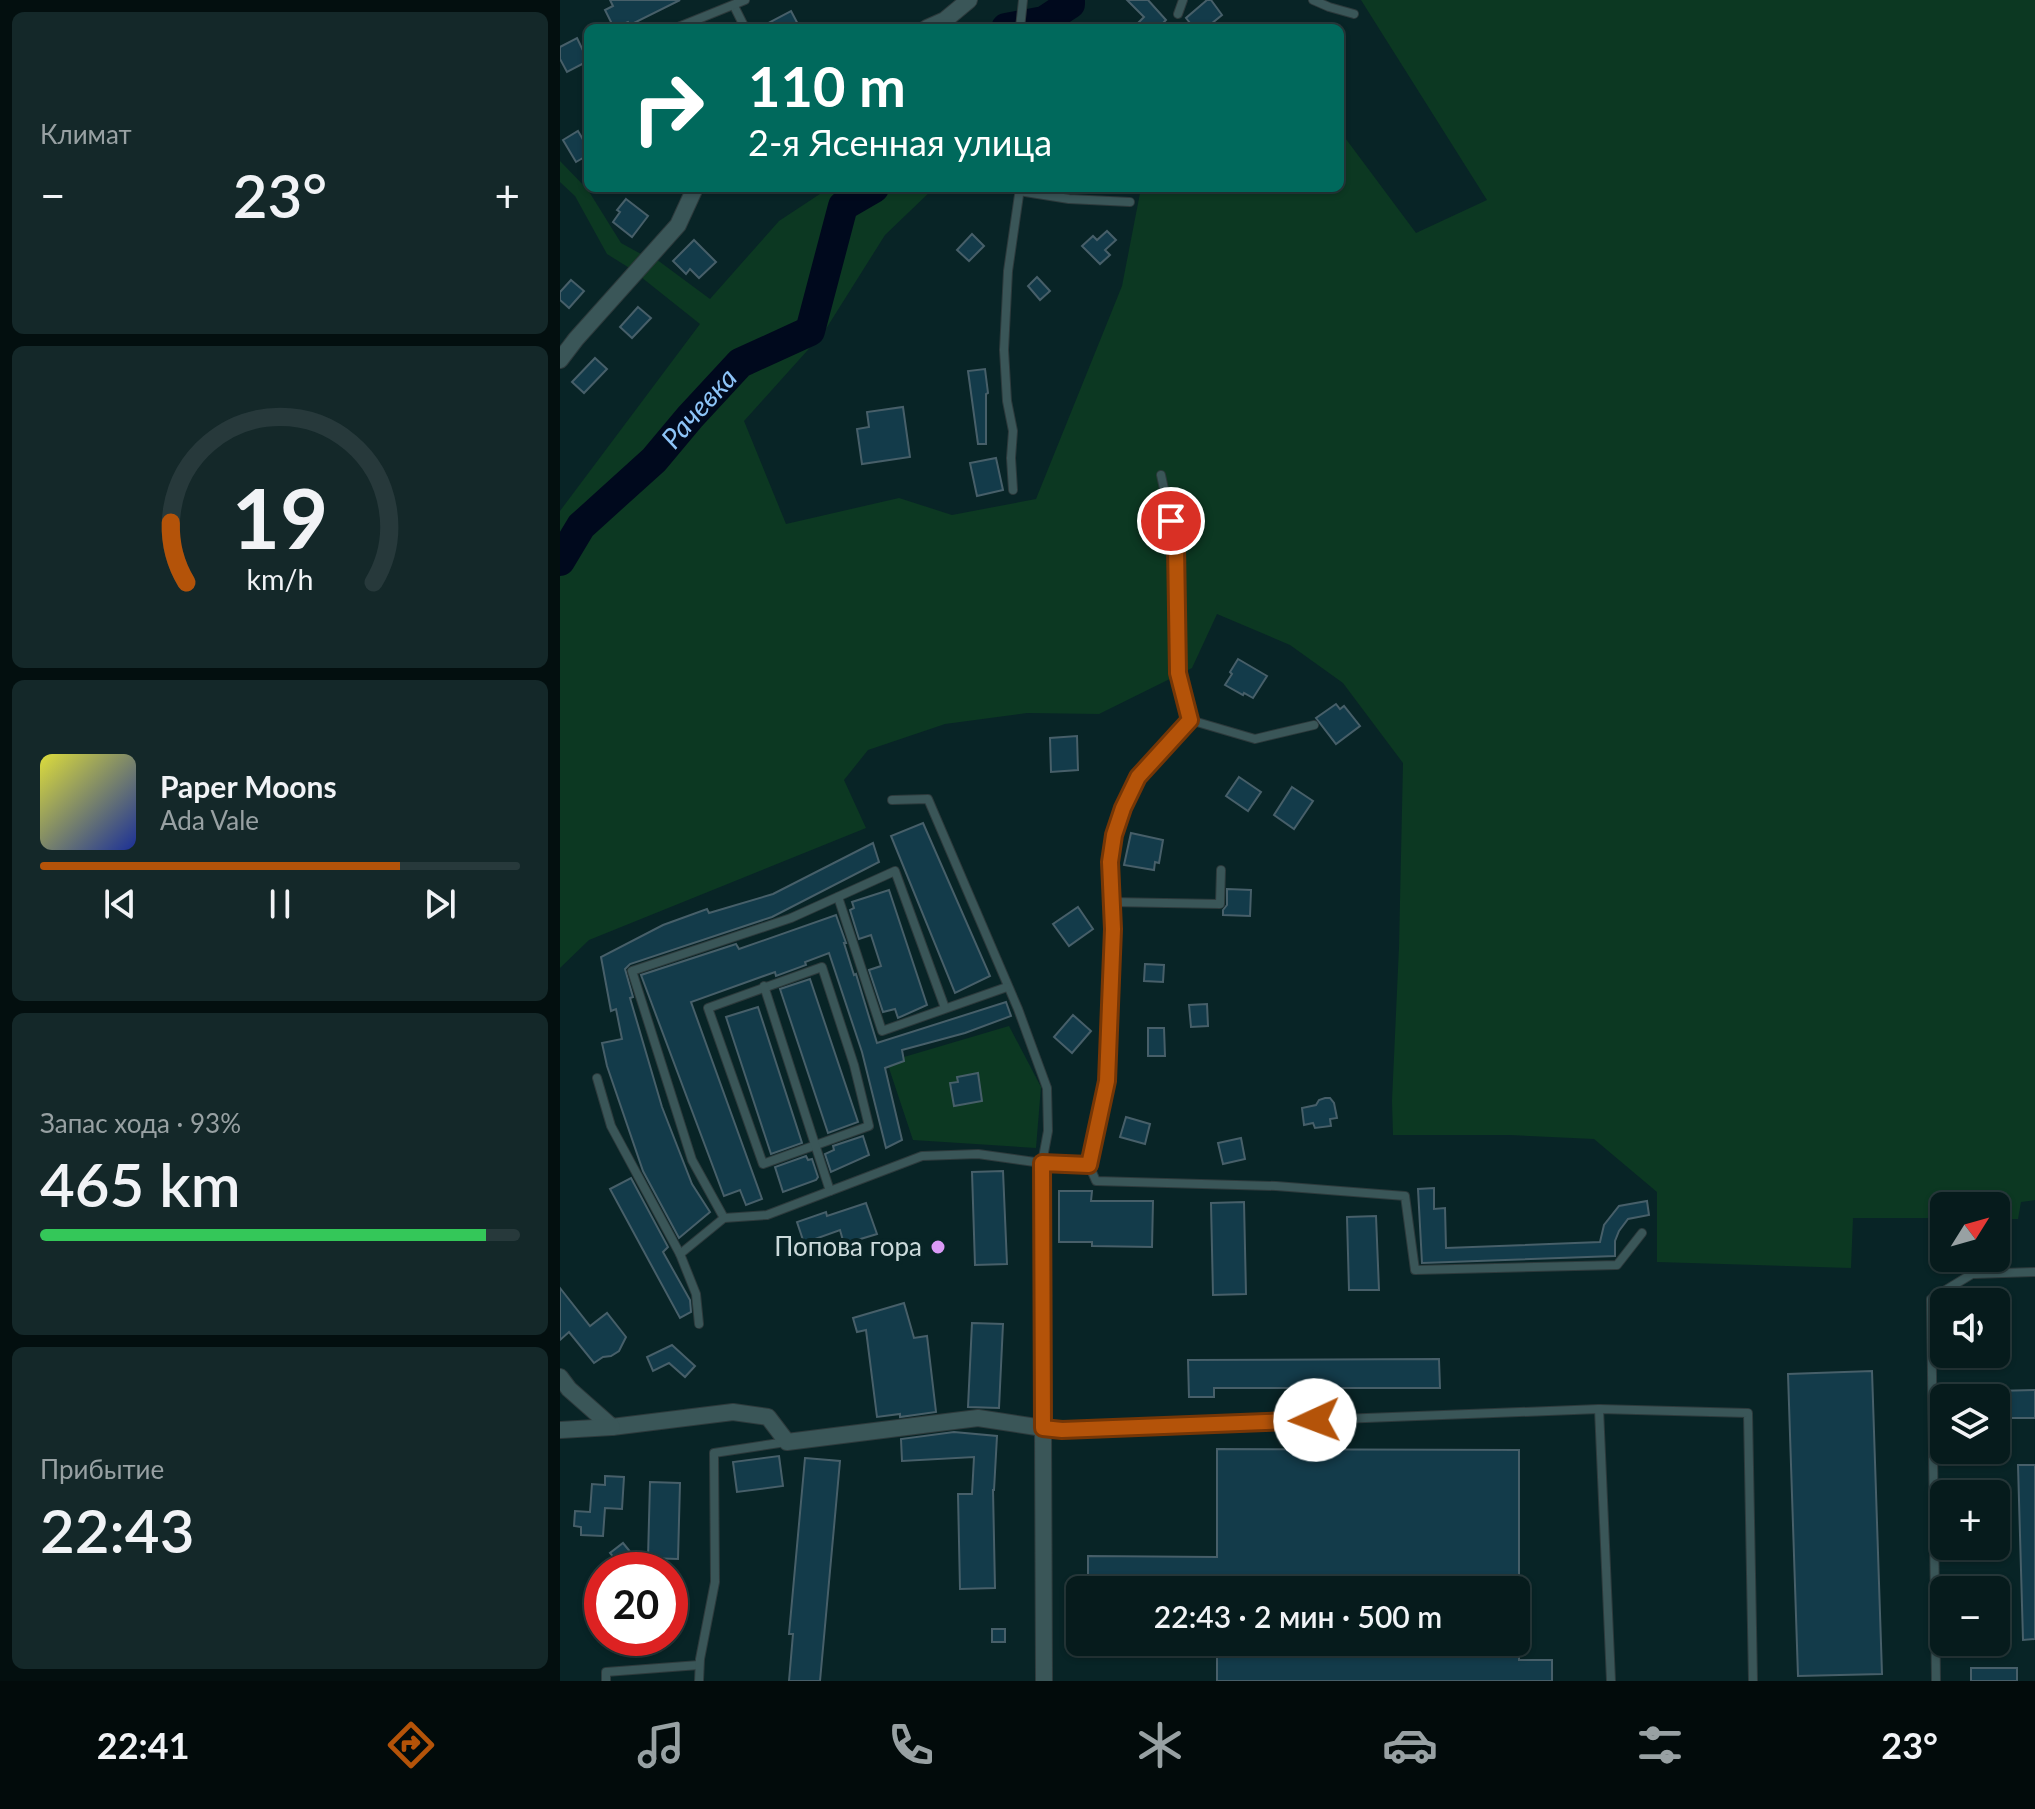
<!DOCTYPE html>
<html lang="ru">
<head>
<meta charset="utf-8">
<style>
  :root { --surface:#061b1c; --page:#142829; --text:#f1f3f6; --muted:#98a1a3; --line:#27393b; --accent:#b45309 }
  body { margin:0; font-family:Lato,sans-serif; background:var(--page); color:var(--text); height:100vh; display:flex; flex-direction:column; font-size:30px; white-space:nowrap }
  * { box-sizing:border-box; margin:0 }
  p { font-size:26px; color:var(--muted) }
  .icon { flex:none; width:44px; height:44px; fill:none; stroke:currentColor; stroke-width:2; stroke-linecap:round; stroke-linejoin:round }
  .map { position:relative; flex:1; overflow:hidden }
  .sheet { display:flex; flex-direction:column; gap:12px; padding:12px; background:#030f0f; width:560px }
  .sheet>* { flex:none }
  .hud { position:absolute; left:24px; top:24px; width:760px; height:168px; border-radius:12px; box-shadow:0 2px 6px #0004,0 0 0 2px var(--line); background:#00695c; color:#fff; overflow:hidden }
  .needle { width:52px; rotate:53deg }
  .tools { position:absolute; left:1370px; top:1192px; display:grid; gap:16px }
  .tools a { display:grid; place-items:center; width:80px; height:80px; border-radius:12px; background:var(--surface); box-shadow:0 2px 6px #0004,0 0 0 2px var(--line); font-size:40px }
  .speed { position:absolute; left:24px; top:1552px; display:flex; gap:16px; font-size:40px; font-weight:700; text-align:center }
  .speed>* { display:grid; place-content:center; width:104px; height:104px; border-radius:50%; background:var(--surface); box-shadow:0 2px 6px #0004,0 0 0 2px var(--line); line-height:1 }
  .speed .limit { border:12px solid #d22; background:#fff; color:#111 }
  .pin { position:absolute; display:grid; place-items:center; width:68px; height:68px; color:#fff; margin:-34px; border:4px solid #fff; border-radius:50%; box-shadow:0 2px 8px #0007 }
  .me { position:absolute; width:88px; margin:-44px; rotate:268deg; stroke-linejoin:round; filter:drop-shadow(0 0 6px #0008) }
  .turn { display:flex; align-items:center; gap:28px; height:168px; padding:0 32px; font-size:36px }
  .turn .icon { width:104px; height:104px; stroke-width:2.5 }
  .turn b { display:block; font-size:56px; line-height:68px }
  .big { font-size:60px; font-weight:600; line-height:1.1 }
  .sheet .widget { flex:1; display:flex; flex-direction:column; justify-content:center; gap:12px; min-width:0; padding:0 28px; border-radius:12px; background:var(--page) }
  .sheet .dial { align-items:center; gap:0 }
  .dial svg { height:208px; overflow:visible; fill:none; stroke:var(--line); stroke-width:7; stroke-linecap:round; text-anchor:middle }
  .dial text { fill:var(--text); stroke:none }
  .song { display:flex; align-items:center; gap:24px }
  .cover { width:96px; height:96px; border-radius:12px; background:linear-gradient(135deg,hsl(60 70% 55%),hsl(230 70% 35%)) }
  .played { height:8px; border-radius:4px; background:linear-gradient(90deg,var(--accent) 75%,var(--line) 75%) }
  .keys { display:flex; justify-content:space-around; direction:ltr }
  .heat { display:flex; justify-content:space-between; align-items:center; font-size:44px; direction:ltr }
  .charge { height:12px; border-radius:6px; background:linear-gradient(90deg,#34c759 93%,var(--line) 0) }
  .trip { position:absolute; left:506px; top:1576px; width:464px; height:80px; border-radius:12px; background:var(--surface); box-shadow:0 2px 6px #0004,0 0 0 2px var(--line); font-weight:600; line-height:80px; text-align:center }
  .dock { display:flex; height:128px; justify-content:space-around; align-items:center; background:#020b0b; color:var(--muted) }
  .dock .icon { width:56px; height:56px }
  .dock .selected { color:var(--accent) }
  .dock b { font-size:36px; color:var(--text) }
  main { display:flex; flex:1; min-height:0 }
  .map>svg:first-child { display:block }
</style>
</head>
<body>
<main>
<section class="sheet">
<div class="widget"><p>Климат</p>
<div class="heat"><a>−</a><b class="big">23°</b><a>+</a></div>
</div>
<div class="widget dial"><svg viewBox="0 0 100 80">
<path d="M14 69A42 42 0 1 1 86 69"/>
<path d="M14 69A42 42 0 0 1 8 46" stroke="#b45309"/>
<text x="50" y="56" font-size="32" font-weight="700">19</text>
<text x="50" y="72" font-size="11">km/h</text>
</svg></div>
<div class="widget">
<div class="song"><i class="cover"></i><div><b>Paper Moons</b><p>Ada Vale</p></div></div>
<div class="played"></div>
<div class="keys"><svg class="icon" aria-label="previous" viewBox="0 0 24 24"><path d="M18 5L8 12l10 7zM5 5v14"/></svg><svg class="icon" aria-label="pause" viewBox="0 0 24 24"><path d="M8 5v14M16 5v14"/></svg><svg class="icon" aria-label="next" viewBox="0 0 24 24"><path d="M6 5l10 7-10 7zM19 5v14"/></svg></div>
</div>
<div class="widget"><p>Запас хода · 93%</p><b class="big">465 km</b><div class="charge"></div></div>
<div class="widget"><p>Прибытие</p><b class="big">22:43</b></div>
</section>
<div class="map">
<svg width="1475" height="1681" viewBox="0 0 1475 1681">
  <rect width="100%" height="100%" fill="#082426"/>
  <g fill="#0c3822">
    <path d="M801 0H1475V1200L1461 1202 1458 1219H1436V1206H1384V1218H1293L1291 1268 1097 1262V1192L1034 1139 950 1135H833L832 1101 839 947 843 763 783 683 730 645 657 614 632 668 539 714 467 713 385 724 308 750 284 780 306 828 29 940 0 968V511L140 324 81 277 96 259 150 299 219 221 269 188H374L325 235 264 332 184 421 226 524 339 498 392 515 476 499 562 286 581 188H780V131L856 233 927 200Z"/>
    <path d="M0 161 28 190 61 243 81 254 71 269 47 254 15 196 0 182Z"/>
    <path d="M449 1026 481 1087 476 1148 353 1140 327 1062Z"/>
  </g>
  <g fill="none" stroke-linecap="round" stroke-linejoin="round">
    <g stroke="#00091d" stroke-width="30">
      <path d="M446 28 484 21 510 4V0"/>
      <path id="s1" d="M0 561 21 526 94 460 130 417 180 363 250 331 283 206 314 188"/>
    </g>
  </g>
  <g fill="#133b4a" stroke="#475f69" stroke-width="2">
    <path d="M50 0H120L70 25 68 22 54 28 45 10 53 6Z"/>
    <path d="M567 0H588L606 20 598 28H573L584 17Z"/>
    <path d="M647 0H651L662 15 646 28H634L626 18Z"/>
    <path d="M231 11 240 28H199Z"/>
    <path d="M17 38 28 61 7 72 0 59V47Z"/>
    <path d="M18 131 28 148V155L16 162 3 140Z"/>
    <path d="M66 199 88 216 72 237 53 222 60 212 57 210Z"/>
    <path d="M547 231 556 240 545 250 550 255 540 264 522 246 533 236 537 240Z"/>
    <path d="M412 234 424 246 409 261 397 250Z"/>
    <path d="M134 240 156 262 139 278 130 269 126 274 113 261Z"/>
    <path d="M477 277 490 291 480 300 468 286Z"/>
    <path d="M11 280 24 291 9 308 0 300V292Z"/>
    <path d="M78 307 91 318 72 338 60 327Z"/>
    <path d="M35 358 47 369 24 393 12 382Z"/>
    <path d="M425 369 428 393 426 394V444H418L408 371Z"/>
    <path d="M343 407 350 457 302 464 297 429 309 427 307 412Z"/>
    <path d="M436 458 443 490 417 496 410 463Z"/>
    <path d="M678 659 707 676 693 698 684 693 683 695 665 685 672 674 670 672Z"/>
    <path d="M776 704 780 709 784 706 800 726 776 744 756 718Z"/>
    <path d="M517 736 518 770 491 772 490 738Z"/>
    <path d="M679 777 701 792 688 811 666 796Z"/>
    <path d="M732 787 753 801 734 829 714 815Z"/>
    <path d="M363 823 430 976 395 993 331 836Z"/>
    <path d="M571 833 603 840 599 863 595 862 594 870 564 865Z"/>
    <path d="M313 843 319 862 212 917 70 964 65 969 73 997 70 998 102 1107 132 1184 150 1212 119 1238 83 1171 47 1066 42 1043 62 1039 56 1009 51 1011 41 957 103 925 147 909 149 913 213 894Z"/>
    <path d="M667 889 691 890 690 916 663 915V910L667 905Z"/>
    <path d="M329 890 367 1005 338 1018 335 1009 323 1012 309 970 321 966 311 935 299 939 290 910 294 908 292 902Z"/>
    <path d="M518 907 533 929 509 946 493 924Z"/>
    <path d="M276 915 286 943H284L294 975 296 974 317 1043 446 1002 451 1016 405 1033 342 1050 344 1061 325 1068 342 1140 326 1148 302 1052 269 953 245 962 246 965 216 976 215 972 131 1002 202 1199 186 1205 180 1190 164 1196 81 975 176 944 179 949Z"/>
    <path d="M585 964 604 965 603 982 584 981Z"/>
    <path d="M250 979 298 1122 268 1133 220 989Z"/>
    <path d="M647 1004 648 1026 631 1027 629 1005Z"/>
    <path d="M198 1007 242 1143 211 1154 166 1017Z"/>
    <path d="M513 1015 531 1031 512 1053 494 1037Z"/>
    <path d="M588 1028H604L605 1056H588Z"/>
    <path d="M418 1073 422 1101 394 1106 390 1083 398 1082 397 1077Z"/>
    <path d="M765 1098H770L774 1103 777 1118 770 1119 771 1126 755 1128 753 1123 744 1125 742 1108 756 1105 759 1100Z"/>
    <path d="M566 1117 590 1124 585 1144 560 1137Z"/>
    <path d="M303 1136 309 1155 271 1172 265 1154 274 1150 273 1146Z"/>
    <path d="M681 1138 685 1159 663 1164 658 1143Z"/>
    <path d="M246 1156 248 1160 252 1159 258 1177 256 1180 223 1192 215 1167Z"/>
    <path d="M443 1171 447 1264 415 1265 412 1172Z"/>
    <path d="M71 1178 108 1247 103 1252 130 1300 131 1312 120 1318 50 1189Z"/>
    <path d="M874 1188V1209L885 1208 886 1248 1040 1242 1044 1225 1059 1206 1087 1201 1089 1215 1068 1219 1059 1231 1055 1241V1256L862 1263 858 1189Z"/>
    <path d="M499 1191H532L531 1201H593L592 1247 532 1246V1242H499Z"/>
    <path d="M684 1202 686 1294 653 1295 651 1203Z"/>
    <path d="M306 1203 317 1234 284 1244 280 1230 244 1243 237 1222 266 1212 267 1216Z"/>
    <path d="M816 1216 819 1290H789L787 1217Z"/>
    <path d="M0 1288 30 1326 47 1313 66 1337 59 1351 51 1356 43 1357 34 1363 9 1332 0 1340Z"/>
    <path d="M344 1303 354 1338 367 1336 376 1412 340 1417V1414L317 1417 306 1330 297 1332 293 1318Z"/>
    <path d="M412 1323 443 1324 439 1408 408 1407Z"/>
    <path d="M112 1345 135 1366 125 1377 109 1363 93 1371 87 1357Z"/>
    <path d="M879 1359 880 1388H654V1397H629L628 1360Z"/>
    <path d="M1312 1371 1322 1674 1238 1676 1228 1374Z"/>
    <path d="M1475 1390V1418H1436V1391Z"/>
    <path d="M394 1432 437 1436 434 1490H433L435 1588 400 1589 398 1494H412L414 1457 342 1461 341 1439Z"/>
    <path d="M657 1449 959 1450V1590H540V1576H528V1556L657 1557Z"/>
    <path d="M219 1456 223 1486 177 1492 173 1462Z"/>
    <path d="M245 1458 280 1461 260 1681H229L233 1634H229Z"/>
    <path d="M1458 1465H1475V1639L1463 1640Z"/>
    <path d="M45 1476 64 1477 62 1509 45 1508 43 1536 21 1535V1527L14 1526 15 1511 30 1512 32 1484 45 1485Z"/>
    <path d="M90 1482 120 1483 118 1559 88 1558Z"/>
    <path d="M63 1543 85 1570H64L50 1553Z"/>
    <rect x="432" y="1629" width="13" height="13"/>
    <path d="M657 1642H959V1660H992V1681H657Z"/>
    <rect x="1411" y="1668" width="46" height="13"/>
  </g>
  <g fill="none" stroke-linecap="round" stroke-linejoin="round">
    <defs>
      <g id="lane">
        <path d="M753 0 769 7 794 14"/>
        <path d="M174 6 185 28"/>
        <path d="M618 14 623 0"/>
        <path d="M116 28 185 0"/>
        <path d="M460 28 463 0"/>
        <path d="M459 191 509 199 570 202"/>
        <path d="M601 475 616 545 618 673 630 720 695 739 754 725"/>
        <path d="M453 490 451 458 453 431 447 401 444 350 448 271 460 188"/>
        <path d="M332 800 368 799 458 1009 487 1088 488 1131 482 1163"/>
        <path d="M278 897 322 1031 447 987"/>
        <path d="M551 902 660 904 661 870"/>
        <path d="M262 967 294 1065 309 1126 203 1164 148 1008Z"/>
        <path d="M204 986 270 1191"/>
        <path d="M37 1078 51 1126 120 1254 136 1294 139 1324"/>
        <path d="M529 1165 536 1181 716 1186 845 1196 855 1270 1057 1265 1082 1233"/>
        <path d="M529 1165 547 1081 553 929 550 862 554 835 563 808 578 777 630 720"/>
        <path d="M164 1218 132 1160 72 971 231 918 335 871 385 1008"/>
        <path d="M120 1254 164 1218 207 1215 362 1156 418 1154 482 1163 529 1165"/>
        <path d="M1039 1409 1051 1681"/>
        <path d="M483 1428 502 1430 1039 1409 1188 1413 1193 1681"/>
        <path d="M46 1681V1672L139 1665"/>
        <path d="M139 1681 140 1659 155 1582 154 1453 226 1442"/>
        <path d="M1376 1681 1371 1299 1412 1274 1475 1272"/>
      </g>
      <g id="street">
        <path d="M367 28 385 20 409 0"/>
        <path d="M0 360 16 339 118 225 135 188"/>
        <path d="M482 1163 484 1681"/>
        <path d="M0 1377 9 1389 52 1427 173 1412 208 1417 227 1442 418 1418 483 1428"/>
        <path d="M0 1430 52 1427"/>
      </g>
    </defs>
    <use href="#lane" stroke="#2d3a3c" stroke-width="10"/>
    <use href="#street" stroke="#2d3a3c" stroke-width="18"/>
    <use href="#lane" stroke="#3a5658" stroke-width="8"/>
    <use href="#street" stroke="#3a5658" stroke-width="16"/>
  </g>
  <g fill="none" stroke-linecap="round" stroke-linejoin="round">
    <defs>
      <path id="route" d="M611 521 616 545 618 673 630 720 578 777 563 808 554 835 550 862 553 929 547 1081 529 1165 482 1163 483 1428 502 1430 755 1420"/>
    </defs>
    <use href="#route" stroke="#753606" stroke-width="20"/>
    <use href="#route" stroke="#b45309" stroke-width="14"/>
  </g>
  <circle fill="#da9af6" stroke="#082426" stroke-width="3" cx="378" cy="1247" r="8"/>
  <g text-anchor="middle" stroke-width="8" stroke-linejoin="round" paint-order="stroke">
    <g font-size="26" fill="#cbdadb" stroke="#082426" text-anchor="end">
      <text x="362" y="1256">Попова гора</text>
    </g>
    <g font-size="28" font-style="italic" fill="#8dc4f8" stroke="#082426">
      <text dy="10" stroke="none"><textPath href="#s1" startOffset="208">Рачевка</textPath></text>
    </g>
  </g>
</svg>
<div class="tools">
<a><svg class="needle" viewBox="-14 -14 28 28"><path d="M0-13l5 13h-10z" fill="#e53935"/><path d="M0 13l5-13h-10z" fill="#98a1a3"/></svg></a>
<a><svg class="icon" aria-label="sound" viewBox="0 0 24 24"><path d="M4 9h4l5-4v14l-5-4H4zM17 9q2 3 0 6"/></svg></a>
<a><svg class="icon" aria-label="layers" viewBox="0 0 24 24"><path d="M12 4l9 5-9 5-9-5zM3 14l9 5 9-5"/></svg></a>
<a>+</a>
<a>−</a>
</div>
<div class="speed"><div class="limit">20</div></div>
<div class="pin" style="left:611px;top:521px;background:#d93025"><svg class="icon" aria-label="arrive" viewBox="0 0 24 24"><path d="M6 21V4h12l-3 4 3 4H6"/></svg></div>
<svg class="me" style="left:755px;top:1420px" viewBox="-20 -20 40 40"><circle r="19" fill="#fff"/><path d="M0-13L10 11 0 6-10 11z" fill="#b45309"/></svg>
<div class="trip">22:43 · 2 мин · 500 m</div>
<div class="hud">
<div class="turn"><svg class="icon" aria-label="right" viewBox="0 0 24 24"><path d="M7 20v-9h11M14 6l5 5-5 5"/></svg><div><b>110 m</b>2-я Ясенная улица</div></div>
</div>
</div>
</main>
<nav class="dock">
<b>22:41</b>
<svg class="icon selected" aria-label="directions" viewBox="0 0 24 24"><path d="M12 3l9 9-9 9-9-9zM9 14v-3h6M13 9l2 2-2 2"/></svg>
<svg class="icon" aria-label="music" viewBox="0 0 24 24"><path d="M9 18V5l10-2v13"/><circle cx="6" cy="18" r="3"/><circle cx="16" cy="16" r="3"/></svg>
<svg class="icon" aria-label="phone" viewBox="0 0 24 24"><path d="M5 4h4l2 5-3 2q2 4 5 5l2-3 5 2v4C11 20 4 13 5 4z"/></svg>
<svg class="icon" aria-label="climate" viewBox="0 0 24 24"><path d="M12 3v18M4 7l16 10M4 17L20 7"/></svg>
<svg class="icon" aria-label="car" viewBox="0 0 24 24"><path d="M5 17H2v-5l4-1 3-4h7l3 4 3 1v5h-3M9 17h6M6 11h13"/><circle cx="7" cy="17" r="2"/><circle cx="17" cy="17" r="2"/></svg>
<svg class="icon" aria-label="filters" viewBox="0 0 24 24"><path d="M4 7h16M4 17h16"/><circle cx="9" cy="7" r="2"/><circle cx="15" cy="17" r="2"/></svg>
<b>23°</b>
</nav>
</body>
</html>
